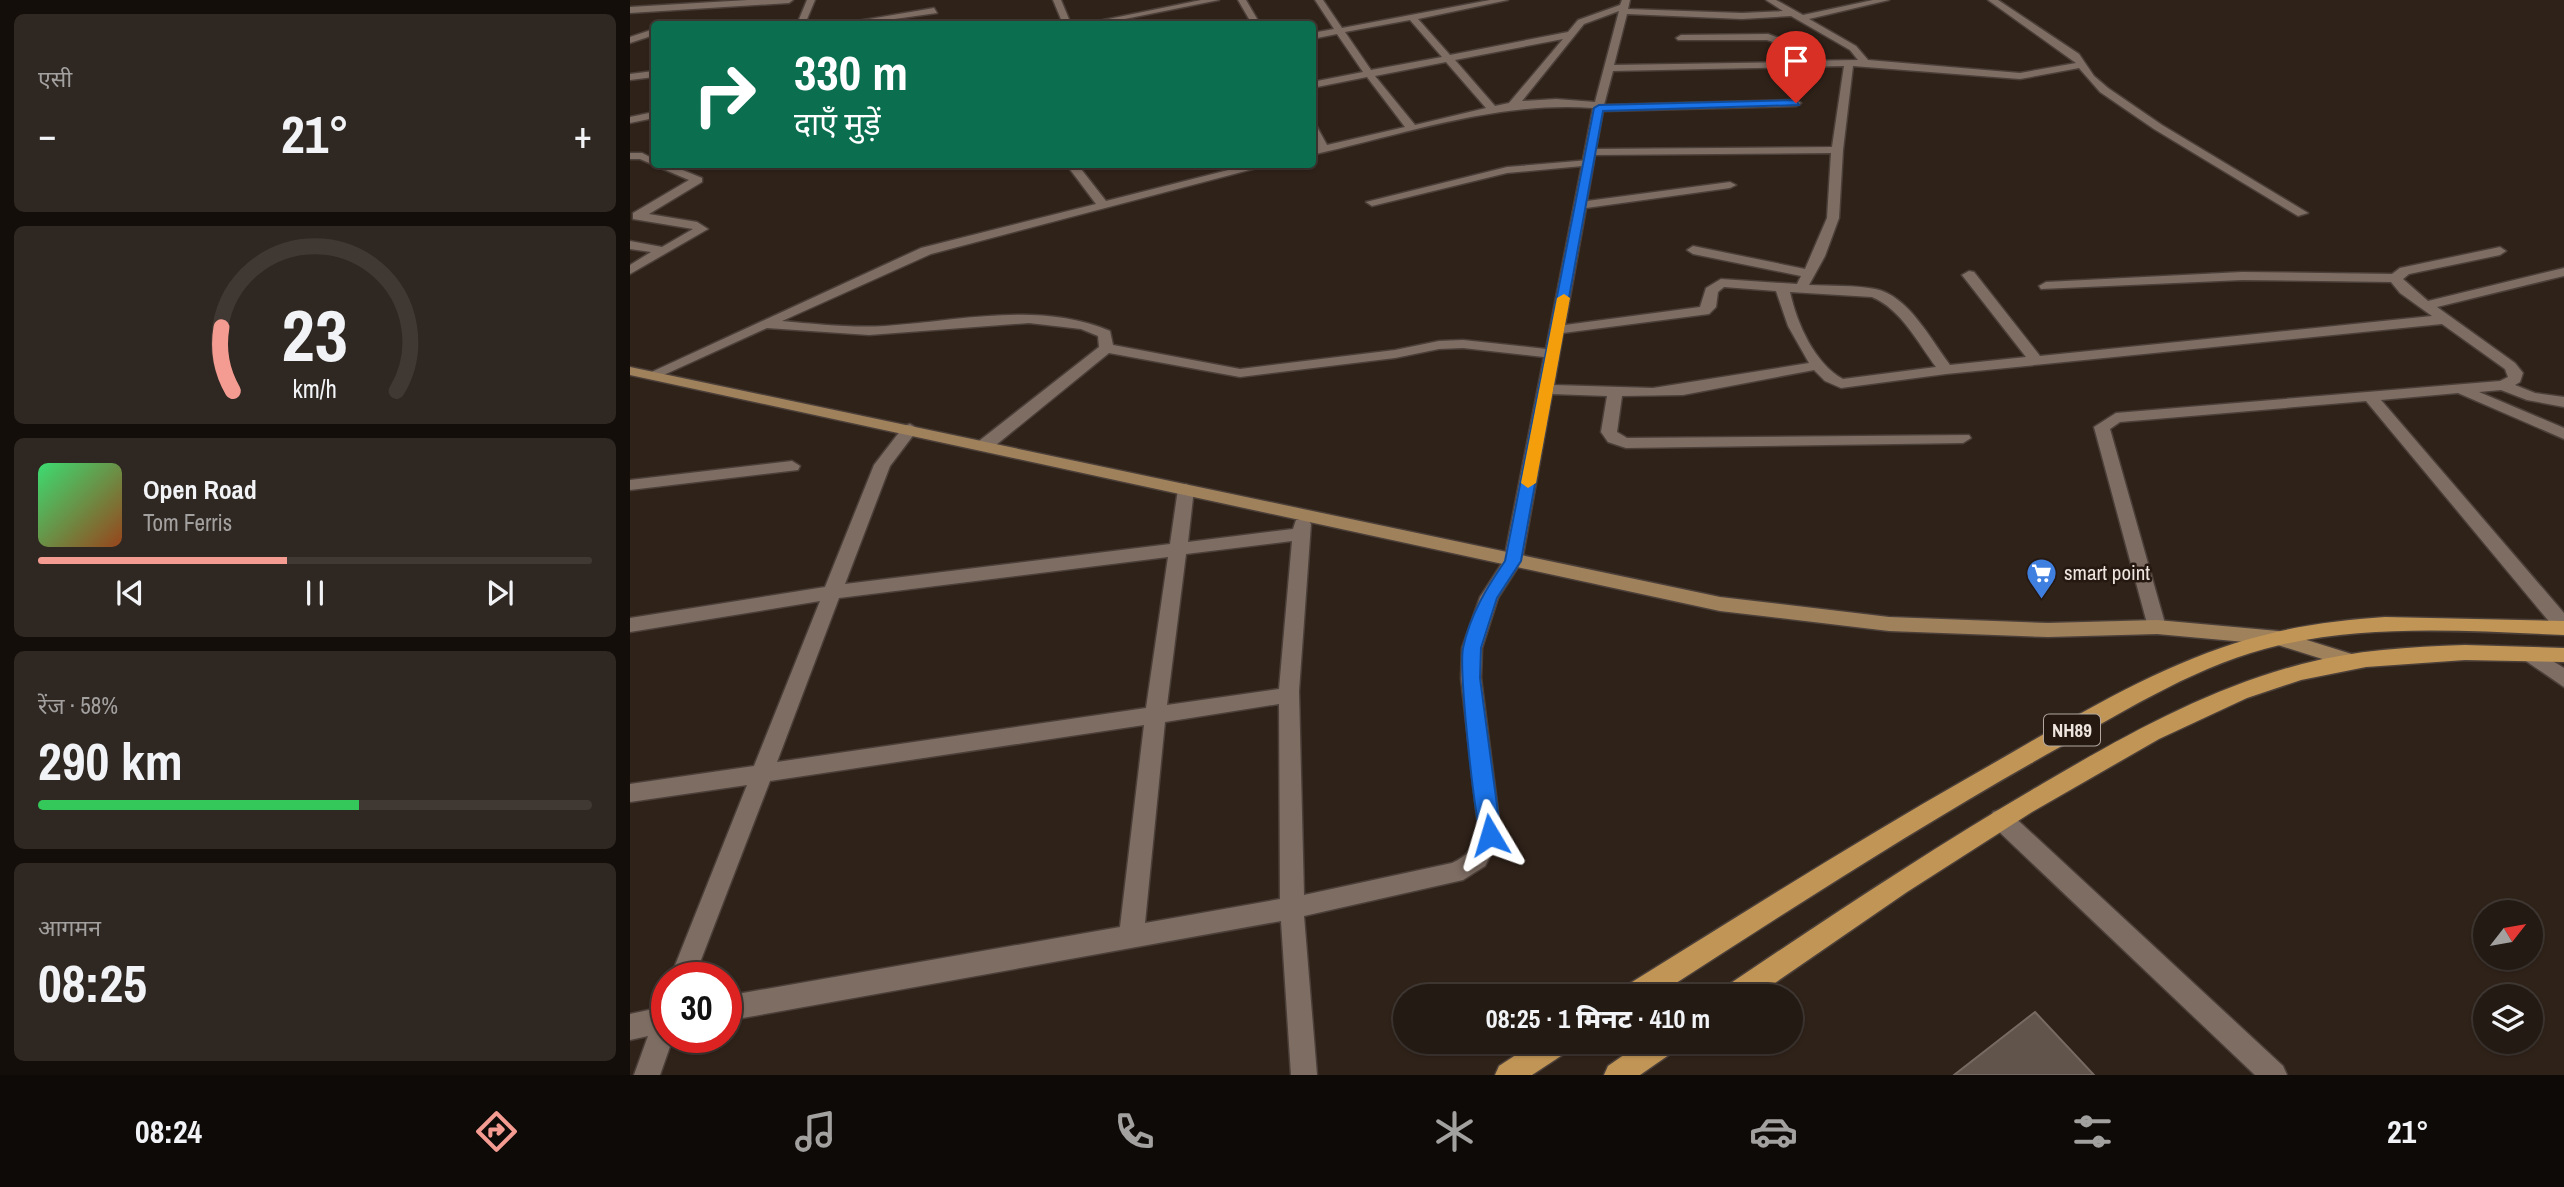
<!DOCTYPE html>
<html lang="hi">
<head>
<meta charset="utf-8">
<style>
  :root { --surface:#231a13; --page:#2f2721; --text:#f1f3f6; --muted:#a3a1a0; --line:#403833; --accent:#f59c92 }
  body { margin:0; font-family:"Archivo Narrow","Noto Sans Devanagari",sans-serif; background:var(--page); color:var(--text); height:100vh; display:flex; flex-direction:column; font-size:26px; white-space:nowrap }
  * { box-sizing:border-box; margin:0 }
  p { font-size:23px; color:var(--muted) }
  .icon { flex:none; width:38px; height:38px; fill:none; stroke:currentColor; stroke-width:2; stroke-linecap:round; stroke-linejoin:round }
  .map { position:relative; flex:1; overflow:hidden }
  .drawer { display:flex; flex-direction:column; gap:14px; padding:14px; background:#130e0a; width:630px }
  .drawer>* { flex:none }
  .banner { position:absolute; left:21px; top:21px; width:665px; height:147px; border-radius:7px; box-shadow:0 2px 5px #0004,0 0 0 2px var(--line); background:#0b6e4f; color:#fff; overflow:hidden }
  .needle { width:46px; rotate:59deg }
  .buttons { position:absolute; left:1843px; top:900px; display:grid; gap:14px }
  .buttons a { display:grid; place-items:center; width:70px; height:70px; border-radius:50%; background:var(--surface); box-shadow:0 2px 5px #0004,0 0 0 2px var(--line); font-size:35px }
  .speed { position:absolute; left:21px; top:962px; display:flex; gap:14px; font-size:35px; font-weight:700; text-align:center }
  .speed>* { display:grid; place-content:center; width:91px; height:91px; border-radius:50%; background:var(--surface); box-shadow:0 2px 5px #0004,0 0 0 2px var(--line); line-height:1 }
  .speed .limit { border:10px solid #d22; background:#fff; color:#111 }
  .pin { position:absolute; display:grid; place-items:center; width:60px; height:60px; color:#fff; margin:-72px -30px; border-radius:50% 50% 50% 0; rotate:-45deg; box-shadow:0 0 7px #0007 }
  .pin .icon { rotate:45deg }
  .me { position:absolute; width:77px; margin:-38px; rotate:353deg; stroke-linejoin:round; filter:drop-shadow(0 0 5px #0008) }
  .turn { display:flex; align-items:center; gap:24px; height:147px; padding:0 28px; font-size:32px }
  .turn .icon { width:91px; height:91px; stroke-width:2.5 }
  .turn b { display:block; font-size:49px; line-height:60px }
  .big { font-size:52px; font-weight:800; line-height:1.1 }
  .drawer .widget { flex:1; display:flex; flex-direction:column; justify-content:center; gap:10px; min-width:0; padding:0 24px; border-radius:10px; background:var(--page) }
  .drawer .dial { align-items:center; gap:0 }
  .dial svg { height:182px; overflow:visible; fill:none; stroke:var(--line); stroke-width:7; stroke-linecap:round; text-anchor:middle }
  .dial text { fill:var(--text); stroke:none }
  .song { display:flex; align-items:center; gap:21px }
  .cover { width:84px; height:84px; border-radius:10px; background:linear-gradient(135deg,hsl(140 70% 55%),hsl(20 70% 35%)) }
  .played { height:7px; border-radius:4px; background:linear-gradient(90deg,var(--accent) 45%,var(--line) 45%) }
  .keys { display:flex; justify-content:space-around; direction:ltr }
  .heat { display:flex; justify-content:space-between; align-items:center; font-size:38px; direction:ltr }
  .charge { height:10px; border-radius:5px; background:linear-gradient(90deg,#34c759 58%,var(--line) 0) }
  .trip { position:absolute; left:763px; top:984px; width:410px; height:70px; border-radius:35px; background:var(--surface); box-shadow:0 2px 5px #0004,0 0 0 2px var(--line); font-weight:800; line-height:70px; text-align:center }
  .tab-bar { display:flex; height:112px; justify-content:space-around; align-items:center; background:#0e0a08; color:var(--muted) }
  .tab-bar .icon { width:49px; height:49px }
  .tab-bar .active { color:var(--accent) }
  .tab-bar b { font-size:32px; color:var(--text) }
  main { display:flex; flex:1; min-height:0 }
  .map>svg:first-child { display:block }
</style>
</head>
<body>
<main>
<section class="drawer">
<div class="widget"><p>एसी</p>
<div class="heat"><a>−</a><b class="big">21°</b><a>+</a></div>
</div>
<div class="widget dial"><svg viewBox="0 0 100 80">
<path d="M14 69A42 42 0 1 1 86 69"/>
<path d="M14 69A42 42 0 0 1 9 41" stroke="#f59c92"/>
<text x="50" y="56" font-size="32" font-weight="700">23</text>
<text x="50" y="72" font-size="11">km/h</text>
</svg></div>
<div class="widget">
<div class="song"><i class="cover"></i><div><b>Open Road</b><p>Tom Ferris</p></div></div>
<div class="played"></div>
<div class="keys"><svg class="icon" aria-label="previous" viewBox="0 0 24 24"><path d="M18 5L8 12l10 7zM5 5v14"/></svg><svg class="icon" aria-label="pause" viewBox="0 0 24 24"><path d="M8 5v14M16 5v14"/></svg><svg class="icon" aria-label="next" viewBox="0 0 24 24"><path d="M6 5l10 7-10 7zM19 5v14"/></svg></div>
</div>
<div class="widget"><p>रेंज · 58%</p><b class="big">290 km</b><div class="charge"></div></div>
<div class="widget"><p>आगमन</p><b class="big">08:25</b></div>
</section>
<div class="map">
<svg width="1934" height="1075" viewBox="0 0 1934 1075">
  <rect width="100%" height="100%" fill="#2f2219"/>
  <path fill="#61544b" stroke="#776a62" stroke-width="2" d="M1405 1012 1464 1075H1324Z"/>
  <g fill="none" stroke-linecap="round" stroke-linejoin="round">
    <defs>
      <g id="lane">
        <path d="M0 153H12L24 159V164H38L72 178V182L19 214 67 222 78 229 0 274V265L21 252 0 249V241L32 247 63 229 3 219V213L59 180 10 159H0Z"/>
        <path d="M959 160 963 161V165L877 173 742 206 736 202 877 167Z"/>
        <path d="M1900 647 1934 668V687L1893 659 1890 654 1893 649Z"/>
        <path d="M1371 809 1379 812 1653 1066 1657 1075H1625L1363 826 1360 819 1363 812Z"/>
      </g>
      <g id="street">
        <path d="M118 0H163L159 3 0 13V7Z"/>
        <path d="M177 0H185L175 24H167Z"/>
        <path d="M423 0H431L441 24H433Z"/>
        <path d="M571 0H589L470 24H454Z"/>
        <path d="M608 0H616L630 24H622Z"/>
        <path d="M685 0H693L712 28 860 0H878L788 19 820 55 938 32 948 20 990 5 992 0H1000L998 9 1112 13 1153 11 1136 0H1146L1173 15 1243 0H1259L1179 19 1226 46 1238 60 1390 73 1446 63 1358 0H1368L1449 54 1464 76 1478 88 1532 125 1678 213 1668 216 1524 129 1470 92 1449 68 1390 79 1223 66 1213 150 1209 218 1195 256 1179 285C1201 286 1224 285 1245 289 1278 295 1301 340 1320 365L1396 357 1332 275 1339 271 1344 272 1410 356 1802 316 1770 293 1761 282 1612 280 1411 289 1409 286 1416 282 1612 272 1762 274 1770 268 1870 247 1876 251 1870 255 1779 274 1773 279 1798 301 1934 268V276L1807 307 1885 363 1893 373 1890 382 1885 385 1905 393 1934 397V407L1897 400 1871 390 1849 392 1934 428V439L1828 393 1751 400 1934 613V633L1927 631 1736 401 1490 422 1480 429 1536 627 1534 632H1520L1518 627 1464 427 1486 413 1870 381 1878 377 1875 369 1812 324 1316 374 1211 388 1195 381 1184 370 1053 395 992 396 987 432 997 438 1339 435 1341 438 1333 443 996 448 978 442 971 432 977 396 922 394 892 561 868 598 852 648 851 678 871 835 855 866 833 880 674 916 687 1075H661L651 921 96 1021V996L490 927 514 725 140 781 64 978H40L117 785 0 802V784L124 766 190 601 0 632V618L195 587 244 465 274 426 280 424 288 429 260 466 215 584 540 544 548 489 556 484 564 489 558 542 663 529 666 520H678L681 524 669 691 674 895 822 863C835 857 844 849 849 835L831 678 832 648 850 597 874 560 914 357 833 348 809 349 765 358 610 377 479 353 361 449 355 450 347 445 349 441 469 347 468 336 451 329 399 323 239 335 137 328 27 378 22 379 15 375 291 248 466 204 436 164H447L476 201 622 164H642L301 254 152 321C186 324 221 328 255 326 330 321 409 301 480 331L483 345 610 369 765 350 809 341 833 340 916 349 963 108C868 101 775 134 682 155V149L688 147 682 138V124L686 125 697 145 775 127 737 77 682 88V82L733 72 707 34 682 39V33L704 29ZM989 11 965 102 926 99 892 101 954 24ZM997 14 1112 19 1161 16 1220 50 1228 60 1169 61 1149 38 1138 34 1051 35 1046 38 1048 40H1137L1143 42 1159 62 984 65ZM780 20 812 57 741 70 715 32ZM933 39 879 103 865 106 825 60ZM816 62 856 108 785 125 745 76ZM1214 66 1202 147 966 149 973 111 1166 106 1171 103 1166 100 974 105 983 71ZM1201 153 1197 218 1175 269 1063 246 1057 250 1063 254 1171 276 1167 284 1091 279 1076 288 1070 307 935 325 956 208 1100 188 1106 185 1100 182 957 201 965 155ZM1094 287 1146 291 1158 326 1179 363 1023 388 924 385 933 333 1079 314 1086 307 1088 292ZM1160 292 1242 297C1271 309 1288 343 1306 367L1213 379C1185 364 1167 324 1160 292ZM662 541 649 689 537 705 556 554ZM538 557 516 708 147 762 209 598ZM649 704 650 899 515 923 535 722Z"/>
        <path d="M304 8 307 13 229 24H210Z"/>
        <path d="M38 21H83L87 24H34Z"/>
        <path d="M24 29V35L0 43V37Z"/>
        <path d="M24 71V77L0 80V74Z"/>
        <path d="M24 112V118L0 123V117Z"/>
        <path d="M162 461 170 466 168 470 0 490V480Z"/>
        <path d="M37 1006V1038H43L30 1075H4L18 1036 0 1040V1014Z"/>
      </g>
      <path id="secondary" d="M0 367 1090 597 1259 617 1418 623 1527 620 1648 631 1728 656 1731 661 1728 666 1721 668 1648 645 1527 634 1418 637 1259 631 1090 611 0 375Z"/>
      <g id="primary">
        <path d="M1755 617 1934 621V635C1839 631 1743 624 1650 645 1571 663 1500 708 1430 747 1292 824 1159 910 1026 996H991L994 987C1110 915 1225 842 1343 775 1431 725 1522 667 1619 639 1664 626 1709 620 1755 617Z"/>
        <path d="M1835 645 1934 648V662L1835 660 1736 667 1671 680 1617 698 1529 739 1402 812 1277 892 1126 996H1092L1095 987C1199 917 1304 847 1412 784 1494 736 1579 688 1672 664 1725 650 1780 647 1835 645Z"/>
        <path d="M907 1041H944L940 1050 902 1075H865L869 1066Z"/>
        <path d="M1014 1041H1050L1046 1050 1010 1075H974L978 1066Z"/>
      </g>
    </defs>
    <use href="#lane" stroke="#4b3f39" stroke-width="3"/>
    <use href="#street" stroke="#4b3f39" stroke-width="3"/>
    <use href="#secondary" stroke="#4b3f39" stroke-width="3"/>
    <use href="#primary" stroke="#4b3f39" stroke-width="3"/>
    <use href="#lane" fill="#7e6d63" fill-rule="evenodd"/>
    <use href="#street" fill="#7e6d63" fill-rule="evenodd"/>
    <use href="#secondary" fill="#9f815c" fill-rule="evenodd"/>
    <use href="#primary" fill="#c19555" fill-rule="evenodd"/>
  </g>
  <path fill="#1a73e8" stroke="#114b97" stroke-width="2" d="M1166 100 1169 105 973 111 891 561 867 598 851 648 850 678 871 835 868 841 860 844 853 841C844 822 829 670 833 648 840 615 857 587 875 561L964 108 969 105Z"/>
  <path fill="#f59e0b" d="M934 294 940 298 906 483 898 488 891 483 927 298Z"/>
  <defs>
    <symbol id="supermarket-pin" viewBox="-11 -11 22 30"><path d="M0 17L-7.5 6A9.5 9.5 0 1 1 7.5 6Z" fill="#3f7fe0" stroke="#251810"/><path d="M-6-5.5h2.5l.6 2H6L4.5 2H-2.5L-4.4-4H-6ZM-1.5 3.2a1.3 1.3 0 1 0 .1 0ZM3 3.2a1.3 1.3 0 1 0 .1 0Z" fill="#fff"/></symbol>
  </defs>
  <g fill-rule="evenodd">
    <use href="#supermarket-pin" x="1394" y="556" width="35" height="47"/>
  </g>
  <g text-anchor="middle" stroke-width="5" stroke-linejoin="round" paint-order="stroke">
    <rect fill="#251810" stroke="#b2a8a1" stroke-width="2" x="1414" y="714.5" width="56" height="31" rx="5"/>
    <g font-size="19" font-weight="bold" fill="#eee5df">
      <text x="1442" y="737">NH89</text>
    </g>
    <g font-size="21" fill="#eee5df" stroke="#251810" text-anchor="start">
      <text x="1434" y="580">smart point</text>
    </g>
  </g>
</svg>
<div class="buttons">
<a><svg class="needle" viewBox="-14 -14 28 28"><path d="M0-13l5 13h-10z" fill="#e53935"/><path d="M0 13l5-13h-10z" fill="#a3a1a0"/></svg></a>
<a><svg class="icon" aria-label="layers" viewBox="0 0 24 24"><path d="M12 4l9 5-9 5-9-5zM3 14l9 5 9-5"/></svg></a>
</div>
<div class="speed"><div class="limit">30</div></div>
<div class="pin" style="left:1166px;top:103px;background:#d93025"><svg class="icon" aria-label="arrive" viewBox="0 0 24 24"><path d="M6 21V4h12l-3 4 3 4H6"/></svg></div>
<svg class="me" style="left:860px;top:835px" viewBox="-20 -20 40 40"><path d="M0-17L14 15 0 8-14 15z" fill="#1a73e8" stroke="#fff" stroke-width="4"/></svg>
<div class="trip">08:25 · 1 मिनट · 410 m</div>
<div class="banner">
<div class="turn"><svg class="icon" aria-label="right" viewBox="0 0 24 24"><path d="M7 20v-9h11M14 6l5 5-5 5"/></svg><div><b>330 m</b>दाएँ मुड़ें</div></div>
</div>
</div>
</main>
<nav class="tab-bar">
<b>08:24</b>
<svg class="icon active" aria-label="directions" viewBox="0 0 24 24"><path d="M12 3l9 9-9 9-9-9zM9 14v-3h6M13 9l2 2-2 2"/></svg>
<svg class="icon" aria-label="music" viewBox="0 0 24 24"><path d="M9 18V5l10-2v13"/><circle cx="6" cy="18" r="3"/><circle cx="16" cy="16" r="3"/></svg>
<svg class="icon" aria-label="phone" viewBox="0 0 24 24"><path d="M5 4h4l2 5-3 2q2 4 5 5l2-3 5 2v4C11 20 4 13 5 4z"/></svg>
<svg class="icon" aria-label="climate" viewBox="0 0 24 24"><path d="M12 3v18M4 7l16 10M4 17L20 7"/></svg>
<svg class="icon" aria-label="car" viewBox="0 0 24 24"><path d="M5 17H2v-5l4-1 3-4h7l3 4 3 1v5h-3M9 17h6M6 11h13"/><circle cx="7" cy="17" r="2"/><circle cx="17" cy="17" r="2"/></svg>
<svg class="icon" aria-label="filters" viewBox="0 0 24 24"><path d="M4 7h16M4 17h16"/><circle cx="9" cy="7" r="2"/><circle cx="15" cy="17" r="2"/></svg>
<b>21°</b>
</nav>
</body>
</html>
